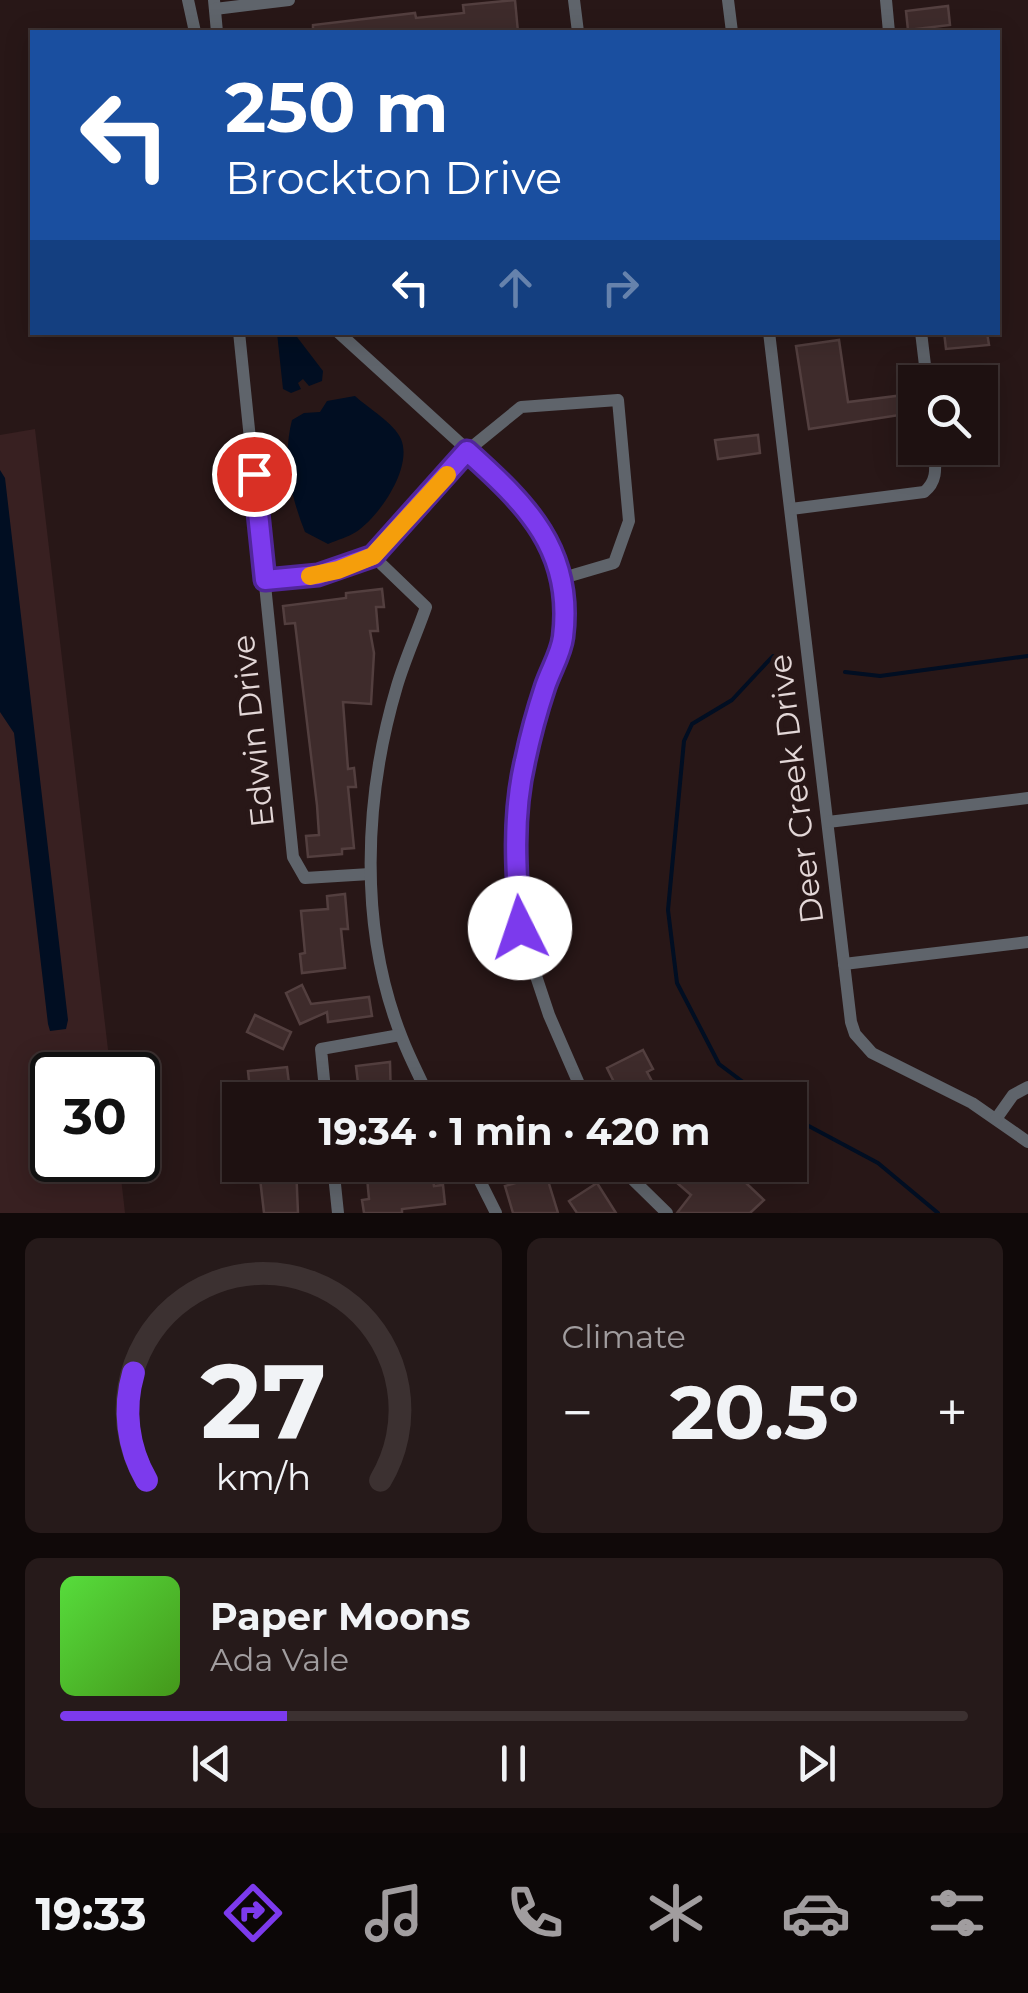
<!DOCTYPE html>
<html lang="en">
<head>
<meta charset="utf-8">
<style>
  :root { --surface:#1e1111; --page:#261a1a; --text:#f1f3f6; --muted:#a19d9f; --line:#3c3131; --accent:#7c3aed }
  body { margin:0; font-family:Montserrat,sans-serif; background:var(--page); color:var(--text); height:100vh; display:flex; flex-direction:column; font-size:38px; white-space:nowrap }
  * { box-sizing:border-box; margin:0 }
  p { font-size:32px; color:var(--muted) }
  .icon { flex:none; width:55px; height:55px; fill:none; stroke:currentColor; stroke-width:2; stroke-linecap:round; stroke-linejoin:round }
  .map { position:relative; height:1213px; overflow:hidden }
  .sheet { display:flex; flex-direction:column; gap:25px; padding:25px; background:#100909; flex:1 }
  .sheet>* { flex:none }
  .banner { position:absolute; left:30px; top:30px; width:970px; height:305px; border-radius:0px; box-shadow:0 5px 25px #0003,0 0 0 2px var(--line); background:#1a4fa0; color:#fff; overflow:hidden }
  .fabs { position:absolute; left:898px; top:365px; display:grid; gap:20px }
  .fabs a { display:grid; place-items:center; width:100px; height:100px; border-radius:0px; background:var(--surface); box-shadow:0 5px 25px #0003,0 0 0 2px var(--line); font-size:50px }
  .speed { position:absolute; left:30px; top:1052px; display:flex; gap:20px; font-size:50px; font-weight:700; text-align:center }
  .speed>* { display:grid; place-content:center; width:130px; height:130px; border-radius:50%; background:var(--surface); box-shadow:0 5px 25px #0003,0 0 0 2px var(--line); line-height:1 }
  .speed .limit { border:5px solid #111; border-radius:15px; background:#fff; color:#111 }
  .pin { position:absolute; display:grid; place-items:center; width:85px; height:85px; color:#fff; margin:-42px; border:5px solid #fff; border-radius:50%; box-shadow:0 2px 10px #0007 }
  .me { position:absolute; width:110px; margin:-55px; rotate:356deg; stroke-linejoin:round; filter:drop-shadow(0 0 8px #0008) }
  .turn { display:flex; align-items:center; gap:35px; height:210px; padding:0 30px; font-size:45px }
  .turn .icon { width:130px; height:130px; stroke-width:2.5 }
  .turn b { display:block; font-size:70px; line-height:85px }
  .lanes { display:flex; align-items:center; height:95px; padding:0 30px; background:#0003; justify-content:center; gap:50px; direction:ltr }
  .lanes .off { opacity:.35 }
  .big { font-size:75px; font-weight:700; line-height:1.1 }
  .sheet .widget { flex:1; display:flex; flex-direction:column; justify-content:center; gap:15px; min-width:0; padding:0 35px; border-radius:15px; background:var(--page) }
  .sheet .dial { align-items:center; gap:0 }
  .dial svg { height:260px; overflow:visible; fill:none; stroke:var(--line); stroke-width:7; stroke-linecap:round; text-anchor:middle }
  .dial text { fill:var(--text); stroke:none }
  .song { display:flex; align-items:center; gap:30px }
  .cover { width:120px; height:120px; border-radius:15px; background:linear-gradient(135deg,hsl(110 70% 55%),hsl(100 70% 35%)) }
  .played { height:10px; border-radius:5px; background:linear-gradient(90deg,var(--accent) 25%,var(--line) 25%) }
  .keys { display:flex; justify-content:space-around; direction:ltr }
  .heat { display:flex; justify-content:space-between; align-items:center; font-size:55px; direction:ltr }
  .sheet .tiles { flex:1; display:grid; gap:25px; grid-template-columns:1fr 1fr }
  .widget:last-child { grid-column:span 2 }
  .trip { position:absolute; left:222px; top:1082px; width:585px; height:100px; border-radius:0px; background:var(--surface); box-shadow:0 5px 25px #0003,0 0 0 2px var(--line); font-weight:700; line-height:100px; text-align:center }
  .tab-bar { display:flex; height:160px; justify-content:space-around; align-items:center; background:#0c0707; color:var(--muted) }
  .tab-bar .icon { width:70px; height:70px }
  .tab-bar .selected { color:var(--accent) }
  .tab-bar b { font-size:45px; color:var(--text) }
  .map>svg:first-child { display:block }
</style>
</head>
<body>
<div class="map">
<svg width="1028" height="1213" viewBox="0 0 1028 1213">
  <rect width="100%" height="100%" fill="#281717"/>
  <path fill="#382021" d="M35 429 111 1075H52V1160H119L125 1213H0V435Z"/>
  <g fill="#010e22">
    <path d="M277 333H294L323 371 322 381 309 386 303 379 298 383 301 389 291 393 283 389Z"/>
    <path d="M355 396C368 408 394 423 401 439 413 467 380 516 356 532 348 537 337 540 328 544L305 532C291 497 282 458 292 420L304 413 320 412 327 401Z"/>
    <path d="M0 470 5 478 68 1020 66 1029 50 1031 48 1024 14 733 0 712Z"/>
  </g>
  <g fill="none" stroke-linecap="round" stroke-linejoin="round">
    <g stroke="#010e22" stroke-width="4">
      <path d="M845 672 880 676 1028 656"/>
      <path d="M767 1100 719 1064 677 983 668 910 684 741 692 724 732 700 773 656"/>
      <path d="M790 1116 878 1163 938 1213"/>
    </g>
  </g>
  <g fill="#3e2b2b" stroke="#533f3f" stroke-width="2.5">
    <path d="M515 0 518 32H313V25L415 13 416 18 464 13 463 5Z"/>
    <path d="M948 6 950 25 908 30 906 11Z"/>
    <path d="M944 332H987L989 345 946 349Z"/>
    <path d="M839 340 848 402 904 395 906 414 809 429 796 346Z"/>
    <path d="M995 391 997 409 980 411V392Z"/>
    <path d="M758 435 760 453 718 459 715 440Z"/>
    <path d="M382 589 384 607H376L378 631H370L374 653 371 704 343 702 348 769 354 768 356 787H348L354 848 342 849V854L308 857 306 836 319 835 317 805 295 623 285 624 283 606 346 598V593Z"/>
    <path d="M345 894 348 929H341L345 968 302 973 300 954 305 953 301 911 328 909 327 896Z"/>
    <path d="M302 985 311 1004 369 997 372 1016 328 1022 327 1012 300 1024 286 993Z"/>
    <path d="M255 1015 291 1032 283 1049 247 1032Z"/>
    <path d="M643 1050 653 1069 647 1072 662 1100H623L607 1068Z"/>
    <path d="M390 1062 391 1100H360L356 1066Z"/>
    <path d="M287 1067 291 1100H251L248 1071Z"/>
    <path d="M380 1165H431L434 1186 443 1185 445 1204 402 1209V1213H364L362 1200 369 1199 366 1167Z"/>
    <path d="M676 1165H727L764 1200 750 1213H677L691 1195 668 1175Z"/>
    <path d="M296 1166 298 1213H264L259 1170Z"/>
    <path d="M546 1174 558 1213H513L505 1186Z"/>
    <path d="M597 1183 616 1213H577L569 1201Z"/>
  </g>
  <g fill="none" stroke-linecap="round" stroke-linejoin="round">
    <g stroke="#5f646b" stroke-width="12">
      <path d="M188 0 195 32"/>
      <path d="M214 0 217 32"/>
      <path d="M574 0 578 32"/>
      <path d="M728 0 732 32"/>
      <path d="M886 0 889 32"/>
      <path d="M215 9 289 0"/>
      <path d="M239 332 293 857 305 878 370 874"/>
      <path d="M338 332 517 495 540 527 563 578V640L544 689 524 765 514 844 520 928 549 1015 586 1100"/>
      <path d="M769 332 851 1022 855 1034 872 1053 972 1103 1028 1142"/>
      <path d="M921 332 927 382"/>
      <path d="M791 509 924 492C939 480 935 465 934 448"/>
      <path d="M373 556 426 607C417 633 405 659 397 686 364 797 358 928 402 1038 410 1059 421 1079 430 1100"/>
      <path d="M265 580 318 575 373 556 467 451 521 407 618 400 629 521 614 563 563 578"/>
      <path d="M828 822 1028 798"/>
      <path d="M844 964 1028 942"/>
      <path d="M326 1100 321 1049 400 1035"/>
      <path d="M996 1119 1013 1095 1028 1087"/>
      <path d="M333 1165 338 1213"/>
      <path d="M472 1165 496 1213"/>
      <path d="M618 1165 667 1213"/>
    </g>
  </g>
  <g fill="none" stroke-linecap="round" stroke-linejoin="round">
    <defs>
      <path id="route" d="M254 474 265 580 318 575 373 556 467 451C526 504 574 550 563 637 561 654 550 671 545 687 537 711 530 737 525 761 512 816 516 872 520 928"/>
    </defs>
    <use href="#route" stroke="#51269a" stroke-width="25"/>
    <use href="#route" stroke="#7c3aed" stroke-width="18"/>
    <path stroke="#f59e0b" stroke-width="18" d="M310 576 338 570 373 556 447 475"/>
  </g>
  <g text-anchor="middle" stroke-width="9" stroke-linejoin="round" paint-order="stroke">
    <g font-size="32" fill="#e3d7d7" stroke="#281717">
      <text transform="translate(253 731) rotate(-96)" y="11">Edwin Drive</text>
      <text transform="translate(796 789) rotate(-97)" y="11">Deer Creek Drive</text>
    </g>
  </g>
</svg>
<div class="fabs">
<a><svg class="icon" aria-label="search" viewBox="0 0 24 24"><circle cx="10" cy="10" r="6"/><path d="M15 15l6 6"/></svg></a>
</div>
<div class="speed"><div class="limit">30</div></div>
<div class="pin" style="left:254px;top:474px;background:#d93025"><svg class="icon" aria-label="arrive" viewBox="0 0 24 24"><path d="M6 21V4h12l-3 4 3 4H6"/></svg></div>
<svg class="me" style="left:520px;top:928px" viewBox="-20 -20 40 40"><circle r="19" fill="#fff"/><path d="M0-13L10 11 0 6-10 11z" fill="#7c3aed"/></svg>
<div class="trip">19:34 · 1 min · 420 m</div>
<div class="banner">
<div class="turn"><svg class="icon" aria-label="left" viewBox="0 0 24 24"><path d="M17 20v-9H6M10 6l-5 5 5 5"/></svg><div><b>250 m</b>Brockton Drive</div></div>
<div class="lanes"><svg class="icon" aria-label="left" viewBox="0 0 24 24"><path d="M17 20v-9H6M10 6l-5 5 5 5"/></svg><svg class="icon off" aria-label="ahead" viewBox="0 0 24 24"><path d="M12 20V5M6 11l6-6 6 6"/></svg><svg class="icon off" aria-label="right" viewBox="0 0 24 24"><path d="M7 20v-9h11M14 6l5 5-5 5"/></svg></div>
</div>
</div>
<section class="sheet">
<div class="tiles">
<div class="widget dial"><svg viewBox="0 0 100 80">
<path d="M14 69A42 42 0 1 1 86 69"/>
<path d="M14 69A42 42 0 0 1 10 36" stroke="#7c3aed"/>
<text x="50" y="56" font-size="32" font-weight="700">27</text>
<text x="50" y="72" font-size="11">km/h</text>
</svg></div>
<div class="widget"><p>Climate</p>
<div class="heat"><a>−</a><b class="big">20.5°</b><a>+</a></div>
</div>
<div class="widget">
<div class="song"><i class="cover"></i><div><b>Paper Moons</b><p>Ada Vale</p></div></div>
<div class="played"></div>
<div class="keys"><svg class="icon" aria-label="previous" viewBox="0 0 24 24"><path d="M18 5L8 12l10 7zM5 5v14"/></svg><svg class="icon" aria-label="pause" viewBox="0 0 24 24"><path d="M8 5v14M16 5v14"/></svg><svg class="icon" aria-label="next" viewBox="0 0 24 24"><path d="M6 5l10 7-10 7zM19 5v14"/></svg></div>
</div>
</div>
</section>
<nav class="tab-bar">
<b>19:33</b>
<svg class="icon selected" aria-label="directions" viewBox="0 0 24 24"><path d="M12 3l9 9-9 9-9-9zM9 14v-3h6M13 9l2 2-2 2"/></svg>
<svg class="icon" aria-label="music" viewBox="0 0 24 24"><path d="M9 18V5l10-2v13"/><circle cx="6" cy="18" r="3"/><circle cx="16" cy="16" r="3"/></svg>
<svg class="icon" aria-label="phone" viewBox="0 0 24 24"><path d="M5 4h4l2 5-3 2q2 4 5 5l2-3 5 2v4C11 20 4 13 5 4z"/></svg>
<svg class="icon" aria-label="climate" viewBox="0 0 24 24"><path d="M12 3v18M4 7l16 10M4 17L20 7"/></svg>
<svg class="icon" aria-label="car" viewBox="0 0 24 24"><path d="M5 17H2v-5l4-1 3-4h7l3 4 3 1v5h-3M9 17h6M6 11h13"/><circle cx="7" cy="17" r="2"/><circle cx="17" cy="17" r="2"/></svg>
<svg class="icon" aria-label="filters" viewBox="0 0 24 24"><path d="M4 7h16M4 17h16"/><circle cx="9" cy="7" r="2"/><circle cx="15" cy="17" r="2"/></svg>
</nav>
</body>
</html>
